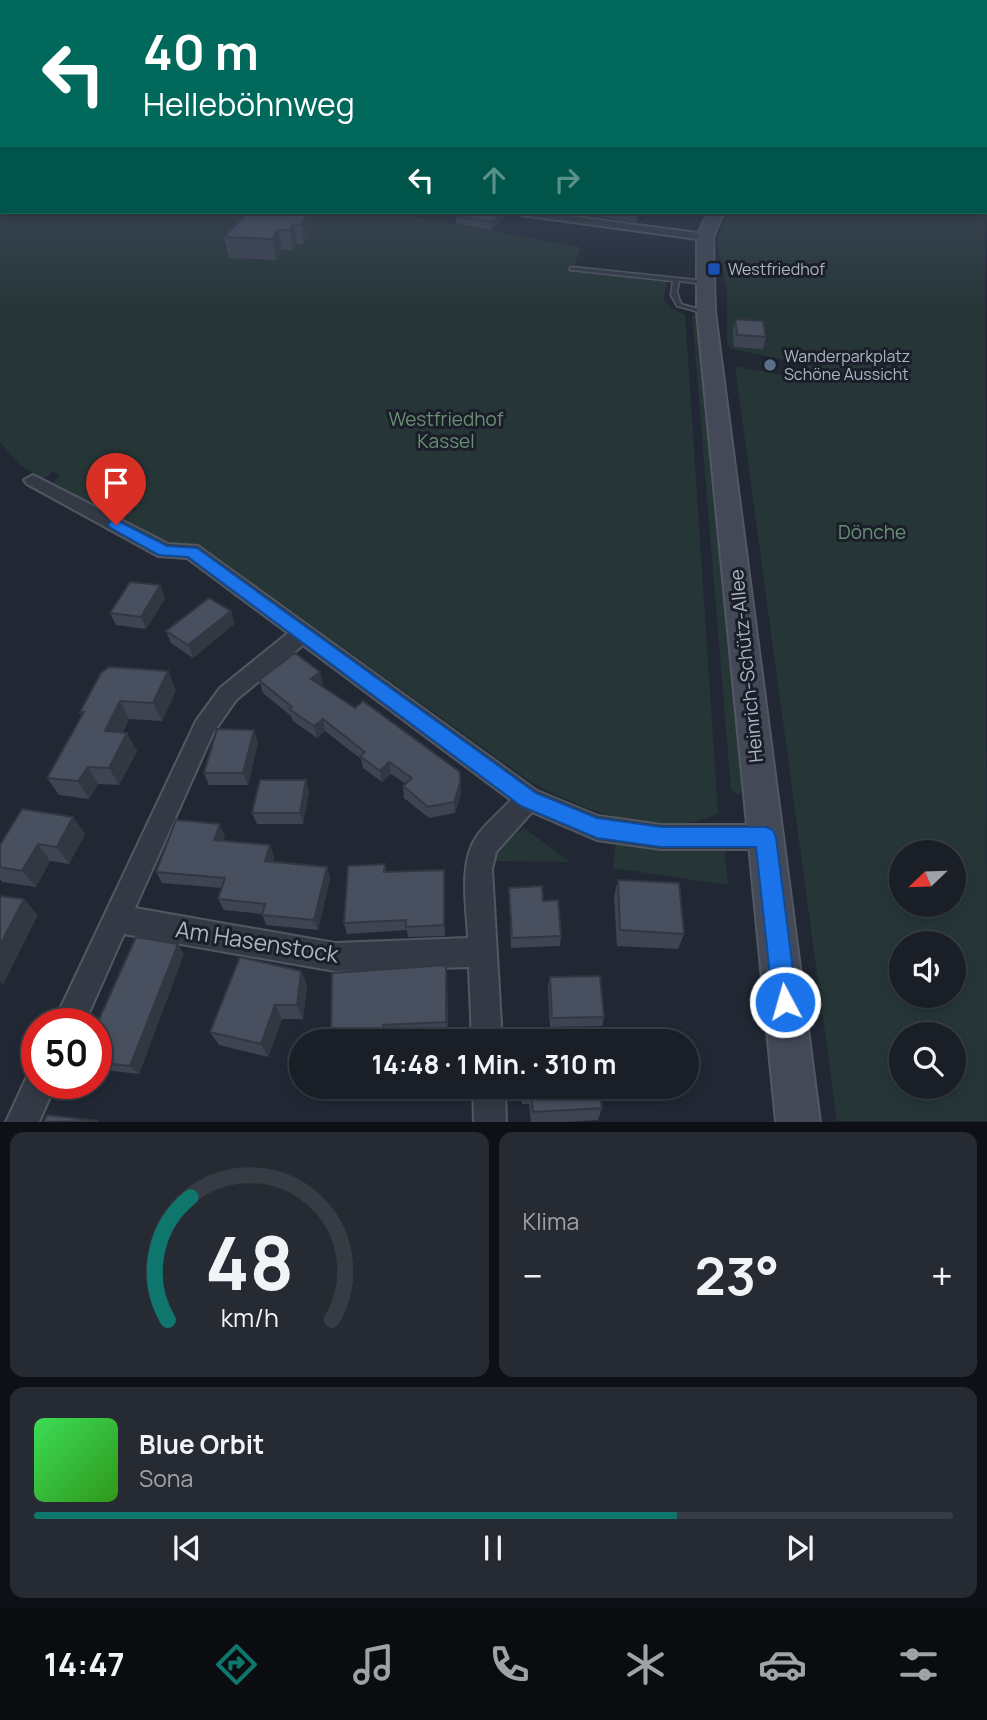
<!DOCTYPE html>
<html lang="de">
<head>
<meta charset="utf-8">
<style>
  :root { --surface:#191e27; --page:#262b33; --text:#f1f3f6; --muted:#9fa2a7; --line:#373c44; --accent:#0f766e }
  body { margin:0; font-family:Manrope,sans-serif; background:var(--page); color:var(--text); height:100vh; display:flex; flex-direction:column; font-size:26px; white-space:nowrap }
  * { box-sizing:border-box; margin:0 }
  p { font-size:23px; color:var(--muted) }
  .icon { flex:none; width:38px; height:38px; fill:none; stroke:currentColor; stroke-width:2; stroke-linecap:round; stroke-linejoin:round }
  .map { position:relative; height:1122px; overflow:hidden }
  .side { display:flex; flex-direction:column; gap:10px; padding:10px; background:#0e1015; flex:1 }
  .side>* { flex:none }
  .hud { position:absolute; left:0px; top:0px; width:987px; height:214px; box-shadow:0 4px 10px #0003,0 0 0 2px var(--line); background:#00695c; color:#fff; overflow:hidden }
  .needle { width:46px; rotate:247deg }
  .controls { position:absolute; left:889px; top:840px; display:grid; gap:14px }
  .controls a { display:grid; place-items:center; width:77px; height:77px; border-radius:50%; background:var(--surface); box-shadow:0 4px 10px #0003,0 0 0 2px var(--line); font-size:35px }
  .speed { position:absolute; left:21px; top:1008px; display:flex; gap:14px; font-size:35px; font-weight:700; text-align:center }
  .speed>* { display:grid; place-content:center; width:91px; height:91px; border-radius:50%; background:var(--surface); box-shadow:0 4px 10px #0003,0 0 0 2px var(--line); line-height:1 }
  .speed .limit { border:10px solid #d22; background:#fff; color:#111 }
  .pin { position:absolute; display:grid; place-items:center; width:60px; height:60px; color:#fff; margin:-72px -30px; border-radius:50% 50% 50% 0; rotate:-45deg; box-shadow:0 0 7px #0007 }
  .pin .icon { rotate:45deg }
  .me { position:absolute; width:77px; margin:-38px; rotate:354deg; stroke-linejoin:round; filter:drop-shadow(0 0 5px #0008) }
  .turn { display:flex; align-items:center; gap:24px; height:147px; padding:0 28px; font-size:32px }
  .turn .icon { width:91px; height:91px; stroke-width:2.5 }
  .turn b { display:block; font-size:49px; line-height:60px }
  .lanes { display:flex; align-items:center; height:66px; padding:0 28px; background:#0003; justify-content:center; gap:35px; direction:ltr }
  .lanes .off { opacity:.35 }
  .big { font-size:52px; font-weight:700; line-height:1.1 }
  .side .widget { flex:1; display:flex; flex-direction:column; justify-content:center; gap:10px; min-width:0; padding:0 24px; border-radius:14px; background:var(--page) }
  .side .dial { align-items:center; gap:0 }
  .dial svg { height:182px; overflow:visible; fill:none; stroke:var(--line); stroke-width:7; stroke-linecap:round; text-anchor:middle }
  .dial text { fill:var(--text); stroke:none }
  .song { display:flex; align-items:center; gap:21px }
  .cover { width:84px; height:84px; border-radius:10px; background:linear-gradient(135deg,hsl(130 70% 55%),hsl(110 70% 35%)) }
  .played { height:7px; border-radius:4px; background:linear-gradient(90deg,var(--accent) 70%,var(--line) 70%) }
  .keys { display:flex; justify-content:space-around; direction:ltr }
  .heat { display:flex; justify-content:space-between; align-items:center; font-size:38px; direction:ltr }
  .side .tiles { flex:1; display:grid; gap:10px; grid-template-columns:1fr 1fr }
  .widget:last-child { grid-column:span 2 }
  .trip { position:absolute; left:289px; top:1029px; width:410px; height:70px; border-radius:35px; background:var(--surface); box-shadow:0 4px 10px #0003,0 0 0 2px var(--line); font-weight:700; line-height:70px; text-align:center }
  .tab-bar { display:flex; height:112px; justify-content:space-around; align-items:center; background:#0a0c10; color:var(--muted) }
  .tab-bar .icon { width:49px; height:49px }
  .tab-bar .active { color:var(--accent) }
  .tab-bar b { font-size:32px; color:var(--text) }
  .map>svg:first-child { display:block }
</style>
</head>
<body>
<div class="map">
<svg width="987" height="1122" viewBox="0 0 987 1122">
  <rect width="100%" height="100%" fill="#212834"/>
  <g fill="#263637" fill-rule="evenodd">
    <path d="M985 156 987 1121H837L735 366 801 379 805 364 732 349 727 344V290L716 240 729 212H985ZM901 852H954V905H901ZM901 943H954V996H901ZM901 1034H954V1087H901Z"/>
    <path d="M0 201 2 212H389L581 247 572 272 667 281 664 299 671 308 685 315 718 813C666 842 578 809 530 781L201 546 168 543 52 483 60 476 53 472 43 479 19 464 0 442Z"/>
    <path d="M692 314 697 317 703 355 735 682 742 792 737 795 731 789Z"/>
    <path d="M524 828 570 862 493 861 497 849Z"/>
    <path d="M616 840 724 847 728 885 613 868Z"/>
  </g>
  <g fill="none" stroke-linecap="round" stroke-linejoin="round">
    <defs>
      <path id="lane" d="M572 267 706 281 707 282 704 284 679 281 677 292 681 304 709 312 706 314 677 306 671 295 673 281 570 270V268Z"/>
      <g id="street">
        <path d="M515 212H540L705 234 711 237 705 240 521 215Z"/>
        <path d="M33 475 168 544 198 546 537 791 598 816 661 825H766L775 829 779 837 775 845 766 849H661L597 840 532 812 496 852 492 869 502 1041H472L469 967 335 971 124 934 84 1024H53L196 721 220 688 288 633 187 558 158 556 27 484 24 480ZM303 645 511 800C500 812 486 823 477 836 458 863 467 908 468 938L335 943 135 908 213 733 236 700Z"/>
        <path d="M37 1069V1083H56L39 1122H6L29 1072Z"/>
        <path d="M473 1087H505L506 1122H474Z"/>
      </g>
      <path id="secondary" d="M708 212H724L713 237 715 312 820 1122H776L697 312V237Z"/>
    </defs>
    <use href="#lane" stroke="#525863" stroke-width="3"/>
    <use href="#street" stroke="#525863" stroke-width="4"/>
    <use href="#secondary" stroke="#525863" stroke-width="4"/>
    <use href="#lane" fill="#343a45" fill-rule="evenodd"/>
    <use href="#street" fill="#343a45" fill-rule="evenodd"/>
    <use href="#secondary" fill="#434957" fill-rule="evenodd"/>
  </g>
  <g fill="#3e4451">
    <path d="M309 212 312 230 304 245 297 244 293 250H282L276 260 229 258 224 237Z"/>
    <path d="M461 212H510L491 230 456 224V216Z"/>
    <path d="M567 212H638L636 222Z"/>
    <path d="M735 319 766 337 763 349 734 347 733 330Z"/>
    <path d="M165 598 146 629 116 625 110 613Z"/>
    <path d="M231 611 234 624 193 658 171 643 166 631Z"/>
    <path d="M320 672 323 684 321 686 461 794 455 813 429 818 404 798 403 786 406 784 391 774 382 782 363 768 361 759 325 731 317 738 293 721 291 716 263 693 259 680Z"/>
    <path d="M101 673 176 690 162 721 129 719 123 732 137 751 119 785 98 784 89 799 59 795 47 778 82 716 80 712Z"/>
    <path d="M258 742 248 785H209L204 773Z"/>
    <path d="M306 780 309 792 303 824H257L252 813Z"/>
    <path d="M73 817 85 834 69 864 50 861 36 887 2 882 0 879V845Z"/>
    <path d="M225 836 223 840 274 856 273 861 327 867 330 878 318 930 266 925 262 914 224 910 218 899 222 888 162 883 156 872Z"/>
    <path d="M385 864 386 872 444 870 445 936 408 937 407 930 347 934 344 923Z"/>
    <path d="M618 880 684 934 678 949 617 946 614 896Z"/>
    <path d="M509 888 543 901 561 936 560 946 511 948Z"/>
    <path d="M184 954 139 1074 96 1069V1026Z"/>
    <path d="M446 965 447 980 448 1036 387 1039 388 1041H331Z"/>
    <path d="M301 971 307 985 303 1019H282L268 1057 219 1045 210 1032Z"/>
    <path d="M550 977 604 1017 602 1026 550 1027 548 986Z"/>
    <path d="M521 1087H599L602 1108 598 1120 566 1122H531L529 1104H522Z"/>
  </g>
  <g fill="#323742">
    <path d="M308 212 312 230 304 245 301 225Z"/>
    <path d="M502 212H510L491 230V222Z"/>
    <path d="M293 224 297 244 293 250 290 230Z"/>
    <path d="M278 230 282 250 276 260 272 239Z"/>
    <path d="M160 585 165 598 146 629 141 617Z"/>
    <path d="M231 611 234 624 193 658 188 645Z"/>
    <path d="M168 671 176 690 162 721 153 703Z"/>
    <path d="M320 672 323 684 314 691 311 679Z"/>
    <path d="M120 701 129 719 115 748 105 731Z"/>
    <path d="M323 719 325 731 317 738 314 726Z"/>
    <path d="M254 730 258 742 248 785 243 773Z"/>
    <path d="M127 733 137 751 119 785 109 768Z"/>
    <path d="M389 762 391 774 382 782 380 771Z"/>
    <path d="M88 767 98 784 89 799 78 781Z"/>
    <path d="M460 772 461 794 455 813 454 802Z"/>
    <path d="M306 780 309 792 303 824 300 813Z"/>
    <path d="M73 817 85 834 69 864 57 847Z"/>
    <path d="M220 824 225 836 220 851 214 840Z"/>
    <path d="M38 844 50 861 36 887 22 871Z"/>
    <path d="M270 845 274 856 269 872 265 861Z"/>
    <path d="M327 867 330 878 318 930 314 920Z"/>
    <path d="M444 870 445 881V936L444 925Z"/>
    <path d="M24 899 38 915 3 985 0 982V945Z"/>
    <path d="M178 944 184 954 139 1074 130 1066Z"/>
    <path d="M446 965 447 980 448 1036 446 1022Z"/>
    <path d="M301 971 307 985 303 1019 297 1005Z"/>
    <path d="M275 1005 282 1019 268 1057 261 1044Z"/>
  </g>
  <g fill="#484f5e" stroke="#323742" stroke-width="2">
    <path d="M248 212H308L301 225 293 224 290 230H278L272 239 224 237Z"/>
    <path d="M461 212H502L491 222 456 216Z"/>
    <path d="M617 212H638L637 215Z"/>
    <path d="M735 319 763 321 766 337 737 335Z"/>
    <path d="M130 582 160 585 141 617 110 613Z"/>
    <path d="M209 598 231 611 188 645 166 631Z"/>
    <path d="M295 653 320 672 311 679 355 708 363 701 460 772V783L454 802 428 807 403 786 412 778 389 762 380 771 360 756 365 752 323 719 314 726 289 709 292 707 259 680Z"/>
    <path d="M109 667 168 671 153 703 120 701 105 731 127 733 109 768 88 767 78 781 47 778 84 712H80L101 673Z"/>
    <path d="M217 729 254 730 243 773H204Z"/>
    <path d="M260 780H306L300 813H252Z"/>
    <path d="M22 809 73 817 57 847 38 844 22 871 0 867V845Z"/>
    <path d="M176 820 220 824 214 840 270 845 265 861 327 867 314 920 262 915 265 904 218 899 225 878 156 872Z"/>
    <path d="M385 864 384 872 444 870V925L406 927V920L344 923 348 866Z"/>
    <path d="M618 880 679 883 684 934 620 930Z"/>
    <path d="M542 886 543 901 558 900 561 936 512 938 509 888Z"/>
    <path d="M0 896 24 899 0 945Z"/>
    <path d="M136 937 178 944 130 1066 96 1062V1026Z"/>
    <path d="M240 957 301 971 297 1005H275L261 1044 210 1032Z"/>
    <path d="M446 965V1022L383 1025 386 1035 340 1041H331L332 973Z"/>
    <path d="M600 976 604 1017 552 1018 550 977Z"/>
    <path d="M523 1087H599L602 1108 533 1112 531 1092 523 1093Z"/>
    <path d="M47 1115 98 1121 44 1122Z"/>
  </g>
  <linearGradient id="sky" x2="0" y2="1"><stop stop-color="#12161d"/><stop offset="0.5" stop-color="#3d485c"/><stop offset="1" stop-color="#3d485c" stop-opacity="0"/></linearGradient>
  <rect width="987" height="313" fill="url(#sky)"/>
  <path fill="#1a73e8" stroke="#114b97" stroke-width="2" d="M116 520 167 546 197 548 536 793 597 818 661 827H766L773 830 776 837 797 1002 794 1011 785 1014 777 1011 773 1002 756 847H661L597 838 521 806 188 557 159 555 111 528 108 525 111 521Z"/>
  <rect fill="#1a4fb4" stroke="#1a1f29" stroke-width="2.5" x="707" y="262" width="14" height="14" rx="3.5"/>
  <circle fill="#5c6f8a" stroke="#1a1f29" stroke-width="2.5" cx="770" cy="365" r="7"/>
  <g text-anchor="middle" stroke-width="6" stroke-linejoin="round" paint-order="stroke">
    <g font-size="16" fill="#aeb5c2" stroke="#1a1f29" text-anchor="start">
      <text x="728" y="275">Westfriedhof</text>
      <text x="784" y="362">Wanderparkplatz<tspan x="784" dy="18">Schöne Aussicht</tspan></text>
    </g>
    <g font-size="19" fill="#698f73" stroke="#1a1f29">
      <text x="446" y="426">Westfriedhof<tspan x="446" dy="22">Kassel</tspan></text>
      <text x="872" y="539">Dönche</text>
    </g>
    <g font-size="19" fill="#aeb5c2" stroke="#1a1f29">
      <text transform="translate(746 666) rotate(-96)" y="7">Heinrich-Schütz-Allee</text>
    </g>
    <g font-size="23" fill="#aeb5c2" stroke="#1a1f29">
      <text transform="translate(257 942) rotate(9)" y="8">Am Hasenstock</text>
    </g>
  </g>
</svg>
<div class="controls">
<a><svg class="needle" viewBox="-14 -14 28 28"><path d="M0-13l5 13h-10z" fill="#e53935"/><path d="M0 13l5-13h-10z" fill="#9fa2a7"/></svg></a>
<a><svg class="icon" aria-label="sound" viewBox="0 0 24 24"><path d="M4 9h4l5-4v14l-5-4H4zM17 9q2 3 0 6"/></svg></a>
<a><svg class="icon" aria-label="search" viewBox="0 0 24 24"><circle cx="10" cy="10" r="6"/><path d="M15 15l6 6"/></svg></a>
</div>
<div class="speed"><div class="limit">50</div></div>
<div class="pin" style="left:116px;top:525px;background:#d93025"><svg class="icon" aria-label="arrive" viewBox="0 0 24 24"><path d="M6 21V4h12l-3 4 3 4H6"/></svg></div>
<svg class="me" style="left:785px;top:1002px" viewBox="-20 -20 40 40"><circle r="17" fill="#1a73e8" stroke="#fff" stroke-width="3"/><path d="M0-11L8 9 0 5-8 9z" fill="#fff"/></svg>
<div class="trip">14:48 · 1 Min. · 310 m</div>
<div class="hud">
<div class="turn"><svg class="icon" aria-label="left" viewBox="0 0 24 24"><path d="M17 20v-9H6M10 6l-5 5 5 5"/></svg><div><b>40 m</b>Helleböhnweg</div></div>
<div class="lanes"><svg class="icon" aria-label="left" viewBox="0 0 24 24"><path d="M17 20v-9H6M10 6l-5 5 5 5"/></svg><svg class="icon off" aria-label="ahead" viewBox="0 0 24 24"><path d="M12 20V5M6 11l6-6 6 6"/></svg><svg class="icon off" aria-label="right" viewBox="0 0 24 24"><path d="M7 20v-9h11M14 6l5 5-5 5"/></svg></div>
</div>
</div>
<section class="side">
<div class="tiles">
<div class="widget dial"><svg viewBox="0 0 100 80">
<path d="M14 69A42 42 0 1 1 86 69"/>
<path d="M14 69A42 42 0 0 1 24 15" stroke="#0f766e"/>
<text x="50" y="56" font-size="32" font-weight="700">48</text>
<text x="50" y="72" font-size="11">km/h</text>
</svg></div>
<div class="widget"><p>Klima</p>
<div class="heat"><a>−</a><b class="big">23°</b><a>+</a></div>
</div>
<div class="widget">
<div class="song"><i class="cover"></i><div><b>Blue Orbit</b><p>Sona</p></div></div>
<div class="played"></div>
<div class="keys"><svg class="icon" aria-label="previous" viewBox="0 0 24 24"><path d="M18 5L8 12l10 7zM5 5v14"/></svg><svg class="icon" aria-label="pause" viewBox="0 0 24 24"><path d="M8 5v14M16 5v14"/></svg><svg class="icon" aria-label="next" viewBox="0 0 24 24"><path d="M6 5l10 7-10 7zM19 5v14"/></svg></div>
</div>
</div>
</section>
<nav class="tab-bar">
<b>14:47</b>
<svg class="icon active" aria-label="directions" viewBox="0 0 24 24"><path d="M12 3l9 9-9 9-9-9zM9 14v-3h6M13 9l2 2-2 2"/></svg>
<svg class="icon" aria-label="music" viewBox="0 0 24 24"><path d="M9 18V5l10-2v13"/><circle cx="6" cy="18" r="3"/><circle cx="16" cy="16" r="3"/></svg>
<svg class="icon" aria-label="phone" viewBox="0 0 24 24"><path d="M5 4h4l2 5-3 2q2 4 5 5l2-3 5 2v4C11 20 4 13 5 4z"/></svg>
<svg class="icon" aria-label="climate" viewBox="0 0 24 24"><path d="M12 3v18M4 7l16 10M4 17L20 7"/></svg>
<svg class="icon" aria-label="car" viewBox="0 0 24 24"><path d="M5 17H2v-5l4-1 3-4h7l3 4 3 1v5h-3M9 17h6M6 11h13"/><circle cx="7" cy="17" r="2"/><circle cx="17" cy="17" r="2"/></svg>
<svg class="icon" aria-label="filters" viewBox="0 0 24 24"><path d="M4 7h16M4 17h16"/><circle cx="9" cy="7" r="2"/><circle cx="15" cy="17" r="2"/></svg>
</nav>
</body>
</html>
